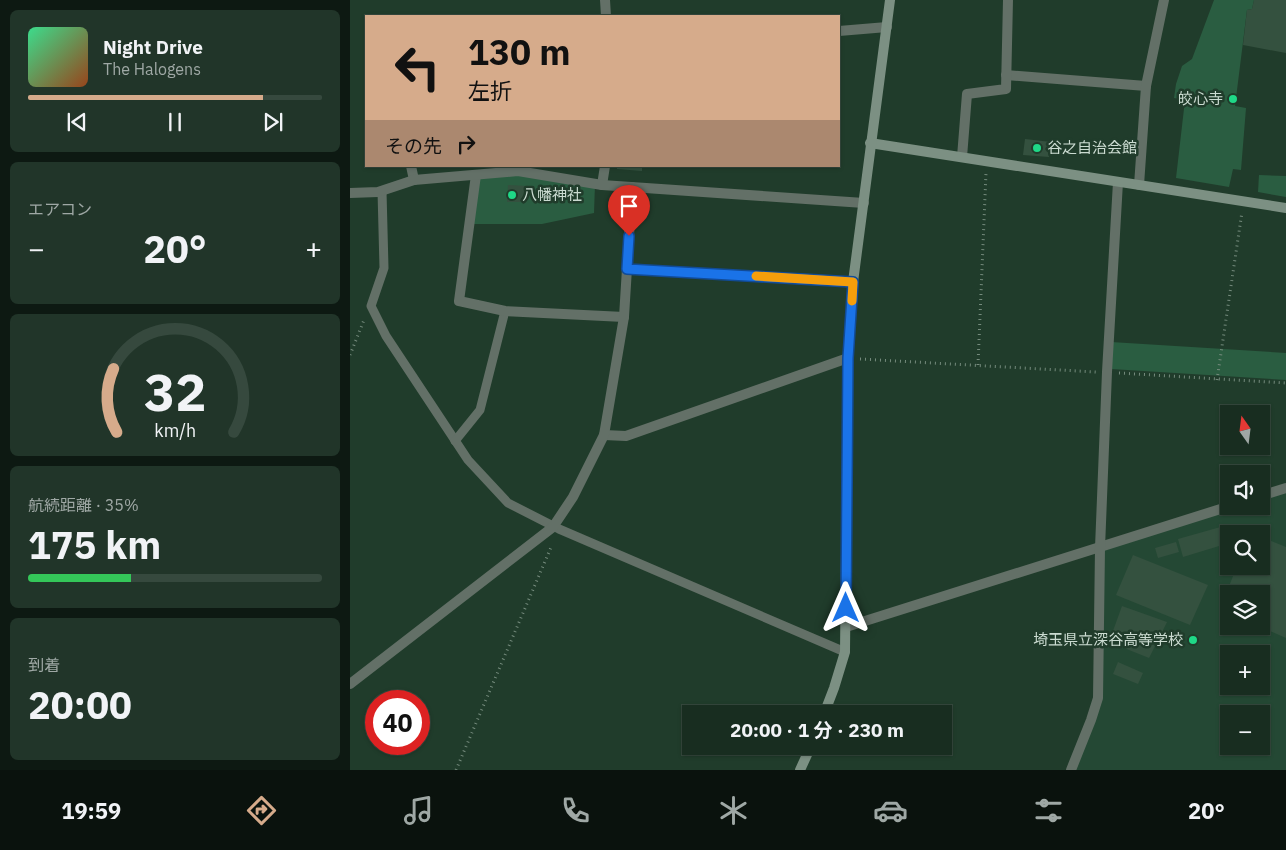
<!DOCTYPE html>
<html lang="ja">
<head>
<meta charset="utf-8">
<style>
  :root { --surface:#182d20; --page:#213529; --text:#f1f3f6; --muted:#9fa8a5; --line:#36493e; --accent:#d6ab8b }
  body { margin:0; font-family:"IBM Plex Sans","Noto Sans JP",sans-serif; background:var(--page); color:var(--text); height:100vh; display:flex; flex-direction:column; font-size:19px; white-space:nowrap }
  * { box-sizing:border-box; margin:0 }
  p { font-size:16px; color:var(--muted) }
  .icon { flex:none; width:28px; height:28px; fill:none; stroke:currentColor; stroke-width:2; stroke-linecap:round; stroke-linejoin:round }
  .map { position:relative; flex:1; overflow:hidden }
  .sheet { display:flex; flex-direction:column; gap:10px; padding:10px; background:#0d1912; width:350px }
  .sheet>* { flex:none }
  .guide { position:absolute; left:15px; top:15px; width:475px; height:152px; border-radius:0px; box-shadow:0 1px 4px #0004,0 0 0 1px var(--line); background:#d6ab8b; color:#111; overflow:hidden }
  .needle { width:32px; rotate:346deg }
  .controls { position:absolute; left:870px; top:405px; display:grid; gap:10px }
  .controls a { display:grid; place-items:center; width:50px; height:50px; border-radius:0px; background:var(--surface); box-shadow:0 1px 4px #0004,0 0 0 1px var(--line); font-size:25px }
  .speed { position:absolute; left:15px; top:690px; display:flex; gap:10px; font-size:25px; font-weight:700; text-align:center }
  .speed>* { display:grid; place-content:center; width:65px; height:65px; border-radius:50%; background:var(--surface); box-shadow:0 1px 4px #0004,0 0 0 1px var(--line); line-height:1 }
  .speed .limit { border:8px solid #d22; background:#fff; color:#111 }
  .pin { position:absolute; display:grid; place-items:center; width:42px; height:42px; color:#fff; margin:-51px -21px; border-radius:50% 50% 50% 0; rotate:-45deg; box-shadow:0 0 5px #0007 }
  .pin .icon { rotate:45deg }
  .me { position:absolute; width:55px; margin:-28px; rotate:0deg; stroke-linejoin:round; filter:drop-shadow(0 0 4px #0008) }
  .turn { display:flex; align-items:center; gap:18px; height:105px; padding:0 20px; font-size:22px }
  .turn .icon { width:65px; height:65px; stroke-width:2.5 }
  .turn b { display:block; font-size:35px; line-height:42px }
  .then { display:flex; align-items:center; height:48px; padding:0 20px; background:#0003; gap:10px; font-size:19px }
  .big { font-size:38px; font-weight:700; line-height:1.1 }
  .sheet .tile { flex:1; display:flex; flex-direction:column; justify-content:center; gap:8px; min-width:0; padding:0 18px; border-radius:8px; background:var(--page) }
  .sheet .dial { align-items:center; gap:0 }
  .dial svg { height:130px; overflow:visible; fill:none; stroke:var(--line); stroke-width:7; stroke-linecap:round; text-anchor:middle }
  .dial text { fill:var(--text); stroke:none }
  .song { display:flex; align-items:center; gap:15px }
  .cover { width:60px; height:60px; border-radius:8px; background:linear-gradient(135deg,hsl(150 70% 55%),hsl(20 70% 35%)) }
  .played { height:5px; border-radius:2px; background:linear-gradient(90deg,var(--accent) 80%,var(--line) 80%) }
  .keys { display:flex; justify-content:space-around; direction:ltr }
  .heat { display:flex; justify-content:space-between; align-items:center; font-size:28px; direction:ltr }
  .charge { height:8px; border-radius:4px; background:linear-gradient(90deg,#34c759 35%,var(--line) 0) }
  .trip { position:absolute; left:332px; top:705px; width:270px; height:50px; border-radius:0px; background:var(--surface); box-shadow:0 1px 4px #0004,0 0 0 1px var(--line); font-weight:700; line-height:50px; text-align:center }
  .tabs { display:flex; height:80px; justify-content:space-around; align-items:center; background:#0a120d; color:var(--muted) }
  .tabs .icon { width:35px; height:35px }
  .tabs .active { color:var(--accent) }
  .tabs b { font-size:22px; color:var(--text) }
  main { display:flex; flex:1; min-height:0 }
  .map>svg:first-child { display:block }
</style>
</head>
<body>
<main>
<section class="sheet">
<div class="tile">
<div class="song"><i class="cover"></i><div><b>Night Drive</b><p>The Halogens</p></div></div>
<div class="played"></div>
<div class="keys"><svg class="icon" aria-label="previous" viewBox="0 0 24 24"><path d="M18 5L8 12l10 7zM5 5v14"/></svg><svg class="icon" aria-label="pause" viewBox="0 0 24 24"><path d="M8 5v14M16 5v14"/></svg><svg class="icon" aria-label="next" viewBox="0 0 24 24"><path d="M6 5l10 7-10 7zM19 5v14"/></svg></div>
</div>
<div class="tile"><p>エアコン</p>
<div class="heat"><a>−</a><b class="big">20°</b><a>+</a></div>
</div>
<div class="tile dial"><svg viewBox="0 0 100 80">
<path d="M14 69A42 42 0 1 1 86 69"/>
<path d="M14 69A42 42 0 0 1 12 30" stroke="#d6ab8b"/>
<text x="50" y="56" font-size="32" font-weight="700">32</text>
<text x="50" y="72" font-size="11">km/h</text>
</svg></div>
<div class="tile"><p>航続距離 · 35%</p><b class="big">175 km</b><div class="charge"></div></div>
<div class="tile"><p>到着</p><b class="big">20:00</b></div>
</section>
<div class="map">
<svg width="936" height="770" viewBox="0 0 936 770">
  <rect width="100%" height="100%" fill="#203c2b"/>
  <path fill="#244834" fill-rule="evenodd" d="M936 488V770H719L748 698 750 548 880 506H911V496ZM879 534H911V566H879ZM879 594H911V626H879ZM879 654H911V686H879ZM879 714H911V746H879Z"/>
  <g fill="#2a5d41">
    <path d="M864 0H904L902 9 897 10 885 106 896 108 891 170 883 169 879 187 826 178 835 100 824 98 826 84 832 66 842 59Z"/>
    <path d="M168 171 245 184 244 213 192 224H119L126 175Z"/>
    <path d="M909 175 936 176V197L908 192Z"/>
    <path d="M761 342 936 353V380L761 369Z"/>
  </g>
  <g fill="#34513f">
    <path d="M904 0H936V53L893 45 897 10 902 9Z"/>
    <path d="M675 139 701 142 699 157 673 155Z"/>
    <path d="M267 166H292V171L267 169Z"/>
    <path d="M158 185 178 186 176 202H157Z"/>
    <path d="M874 526 879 543 833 557 828 539Z"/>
    <path d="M911 537 936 547V638L911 627V594H879V613L870 609 887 566H911Z"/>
    <path d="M826 542 829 552 808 558 805 548Z"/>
    <path d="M783 555 858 585 840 625 766 595Z"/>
    <path d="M772 606 817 622 799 658 759 642Z"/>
    <path d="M768 662 793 673 788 684 763 674Z"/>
  </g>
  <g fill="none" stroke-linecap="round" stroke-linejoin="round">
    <g stroke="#758b7d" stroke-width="3" stroke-dasharray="1 4" stroke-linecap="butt">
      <path d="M0 355 14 320"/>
      <path d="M510 359 746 372"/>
      <path d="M628 365 636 173"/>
      <path d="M769 373 936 383"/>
      <path d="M867 380 892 212"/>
      <path d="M106 770 202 545"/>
    </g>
    <g stroke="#637067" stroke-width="9">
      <path d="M32 191 34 268 21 306 36 336 118 460 158 503 209 529 495 652"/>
      <path d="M105 441 130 410 155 311"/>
    </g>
    <g stroke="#637067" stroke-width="10">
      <path d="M255 0 256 16"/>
      <path d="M489 31 537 27"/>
      <path d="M656 75 796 86"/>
      <path d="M612 157 617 94 656 89 658 0"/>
      <path d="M61 166 64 180"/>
      <path d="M126 175 109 301 155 311 274 317"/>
      <path d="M252 185 255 166"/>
      <path d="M789 185 796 86 814 0"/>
      <path d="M0 193 28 192 64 180 168 171 252 185 514 203"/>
      <path d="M277 269 503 282"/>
      <path d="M254 435 276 436 498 358"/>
      <path d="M911 496 936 488"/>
      <path d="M496 627 880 506"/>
      <path d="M0 684 203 527 223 497 254 435 274 317 282 187"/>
      <path d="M721 770 741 720 748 698 750 548 757 372 768 182"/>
    </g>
    <g stroke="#7c9083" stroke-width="10">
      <path d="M520 143 936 208"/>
      <path d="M474 714 484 688 495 652 498 358 503 282 540 0"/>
      <path d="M450 770 461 746"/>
    </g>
  </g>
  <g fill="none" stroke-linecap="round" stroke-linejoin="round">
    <defs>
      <path id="route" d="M279 236 277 269 503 282 498 358 496 608"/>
    </defs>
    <use href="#route" stroke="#114b97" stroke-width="12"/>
    <use href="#route" stroke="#1a73e8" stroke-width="9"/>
    <path stroke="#f59e0b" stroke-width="9" d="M406 276 503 282 502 301"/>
  </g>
  <g fill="#1fd887" stroke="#203c2b" stroke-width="2">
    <circle cx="883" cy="99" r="5"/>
    <circle cx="687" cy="148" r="5"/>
    <circle cx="162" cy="195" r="5"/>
    <circle cx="843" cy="640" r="5"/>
  </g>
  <g text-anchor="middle" stroke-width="5" stroke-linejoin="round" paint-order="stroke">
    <g font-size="15" fill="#cbdbd1" stroke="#203c2b" text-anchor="end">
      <text x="873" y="104">皎心寺</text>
      <text x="697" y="153" text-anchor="start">谷之自治会館</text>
      <text x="172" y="200" text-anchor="start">八幡神社</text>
      <text x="833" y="645">埼玉県立深谷高等学校</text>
    </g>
  </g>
</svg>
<div class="controls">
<a><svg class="needle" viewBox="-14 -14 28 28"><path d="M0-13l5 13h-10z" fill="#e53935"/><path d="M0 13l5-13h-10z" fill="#9fa8a5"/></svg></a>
<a><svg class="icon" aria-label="sound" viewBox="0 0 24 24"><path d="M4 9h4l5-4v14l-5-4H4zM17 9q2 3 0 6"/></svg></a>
<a><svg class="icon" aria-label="search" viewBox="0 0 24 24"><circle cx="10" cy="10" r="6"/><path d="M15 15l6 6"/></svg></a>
<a><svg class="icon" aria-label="layers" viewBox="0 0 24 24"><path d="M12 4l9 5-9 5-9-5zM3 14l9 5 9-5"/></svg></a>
<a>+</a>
<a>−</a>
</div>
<div class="speed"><div class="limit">40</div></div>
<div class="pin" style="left:279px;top:236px;background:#d93025"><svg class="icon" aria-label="arrive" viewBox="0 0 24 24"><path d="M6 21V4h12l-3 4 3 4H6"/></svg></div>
<svg class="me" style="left:496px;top:608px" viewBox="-20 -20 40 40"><path d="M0-17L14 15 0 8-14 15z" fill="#1a73e8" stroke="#fff" stroke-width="4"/></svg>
<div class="trip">20:00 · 1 分 · 230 m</div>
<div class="guide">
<div class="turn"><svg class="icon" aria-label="left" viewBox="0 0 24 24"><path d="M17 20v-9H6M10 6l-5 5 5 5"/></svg><div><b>130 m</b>左折</div></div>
<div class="then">その先<svg class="icon" aria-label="right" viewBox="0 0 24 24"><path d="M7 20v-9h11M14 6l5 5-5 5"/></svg></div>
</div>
</div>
</main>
<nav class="tabs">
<b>19:59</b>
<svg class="icon active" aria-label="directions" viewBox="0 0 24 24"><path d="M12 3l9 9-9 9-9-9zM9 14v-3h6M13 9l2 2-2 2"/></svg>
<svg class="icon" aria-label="music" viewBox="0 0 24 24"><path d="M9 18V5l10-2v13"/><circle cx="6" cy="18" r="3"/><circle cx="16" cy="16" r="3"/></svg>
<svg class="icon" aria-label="phone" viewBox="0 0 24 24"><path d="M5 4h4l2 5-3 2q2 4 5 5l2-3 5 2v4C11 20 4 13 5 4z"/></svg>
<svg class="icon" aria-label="climate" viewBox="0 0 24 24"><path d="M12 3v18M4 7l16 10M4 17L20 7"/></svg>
<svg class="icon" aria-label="car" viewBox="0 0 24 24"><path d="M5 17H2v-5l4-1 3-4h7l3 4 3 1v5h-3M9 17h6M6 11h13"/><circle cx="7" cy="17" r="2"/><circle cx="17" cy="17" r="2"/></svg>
<svg class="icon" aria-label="filters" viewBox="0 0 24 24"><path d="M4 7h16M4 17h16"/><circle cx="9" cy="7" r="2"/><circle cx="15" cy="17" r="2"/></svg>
<b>20°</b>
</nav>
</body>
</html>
